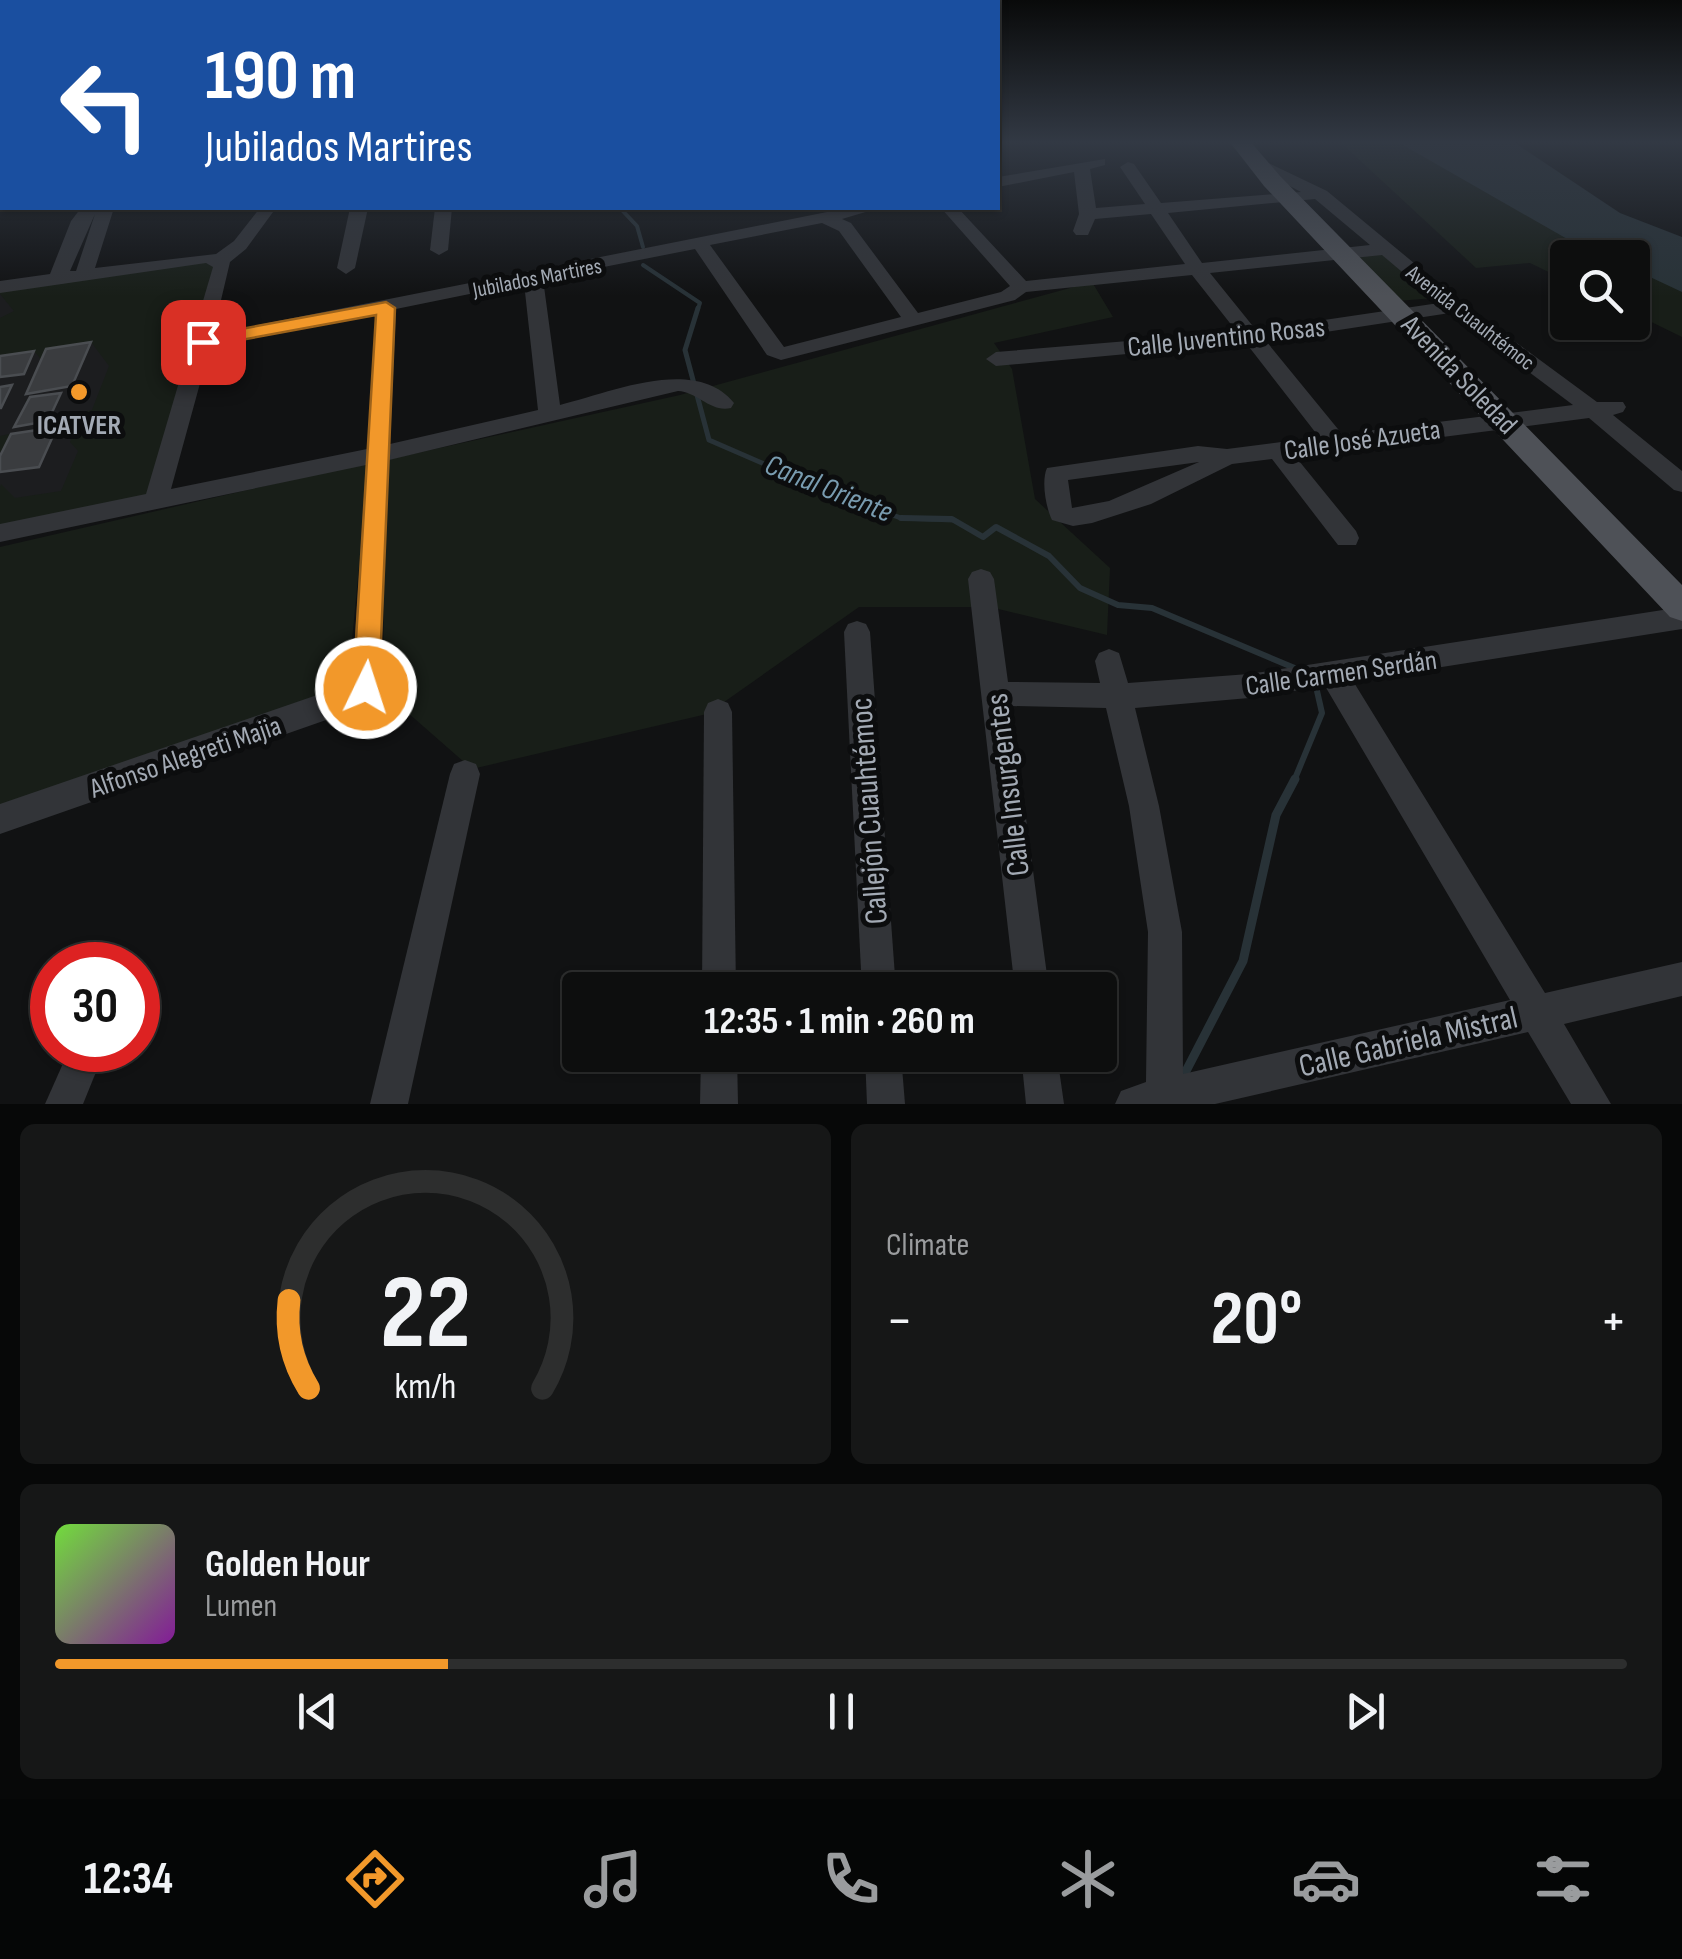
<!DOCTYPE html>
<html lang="en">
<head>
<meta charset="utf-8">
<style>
  :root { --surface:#0d0e0e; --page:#161717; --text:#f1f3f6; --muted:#9a9c9e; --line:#2d2e2e; --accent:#f2982a }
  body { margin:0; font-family:"Sofia Sans Condensed",sans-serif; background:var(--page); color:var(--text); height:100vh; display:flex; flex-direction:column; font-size:38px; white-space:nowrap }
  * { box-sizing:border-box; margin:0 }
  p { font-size:32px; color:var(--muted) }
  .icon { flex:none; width:55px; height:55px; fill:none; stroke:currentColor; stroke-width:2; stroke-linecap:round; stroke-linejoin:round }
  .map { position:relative; height:1104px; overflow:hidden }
  .sheet { display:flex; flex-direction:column; gap:20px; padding:20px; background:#070808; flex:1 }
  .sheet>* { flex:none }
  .hud { position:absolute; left:0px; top:0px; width:1000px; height:210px; box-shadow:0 2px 8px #0004,0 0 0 2px var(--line); background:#1a4fa0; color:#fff; overflow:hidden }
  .controls { position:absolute; left:1550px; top:240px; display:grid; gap:20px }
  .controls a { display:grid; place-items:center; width:100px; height:100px; border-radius:10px; background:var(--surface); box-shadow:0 2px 8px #0004,0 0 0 2px var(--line); font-size:50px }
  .speed { position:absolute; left:30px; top:942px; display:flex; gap:20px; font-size:50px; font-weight:700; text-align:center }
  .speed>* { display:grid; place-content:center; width:130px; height:130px; border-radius:50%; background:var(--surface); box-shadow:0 2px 8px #0004,0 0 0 2px var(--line); line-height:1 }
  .speed .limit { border:15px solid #d22; background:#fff; color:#111 }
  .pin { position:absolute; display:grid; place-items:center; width:85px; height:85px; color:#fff; margin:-42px; border-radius:20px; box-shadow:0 5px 15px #0006 }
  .me { position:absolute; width:110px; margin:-55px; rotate:4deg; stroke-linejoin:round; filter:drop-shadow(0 0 8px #0008) }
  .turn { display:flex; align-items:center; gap:35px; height:210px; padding:0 40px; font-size:45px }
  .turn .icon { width:130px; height:130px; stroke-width:2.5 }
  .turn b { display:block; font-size:70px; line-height:85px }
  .big { font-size:75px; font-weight:700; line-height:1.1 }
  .sheet .widget { flex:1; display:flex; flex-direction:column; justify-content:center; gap:15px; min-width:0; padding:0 35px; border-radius:15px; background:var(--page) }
  .sheet .dial { align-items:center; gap:0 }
  .dial svg { height:260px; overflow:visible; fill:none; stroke:var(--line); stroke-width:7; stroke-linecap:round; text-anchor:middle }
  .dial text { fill:var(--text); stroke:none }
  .song { display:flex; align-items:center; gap:30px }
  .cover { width:120px; height:120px; border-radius:15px; background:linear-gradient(135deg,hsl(100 70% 55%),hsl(290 70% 35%)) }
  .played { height:10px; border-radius:5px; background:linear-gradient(90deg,var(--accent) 25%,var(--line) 25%) }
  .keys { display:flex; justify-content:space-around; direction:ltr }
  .heat { display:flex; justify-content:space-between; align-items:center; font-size:55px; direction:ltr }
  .sheet .tiles { flex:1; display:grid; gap:20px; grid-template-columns:1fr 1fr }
  .widget:last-child { grid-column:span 2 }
  .trip { position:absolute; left:562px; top:972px; width:555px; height:100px; border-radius:10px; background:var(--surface); box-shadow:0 2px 8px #0004,0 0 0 2px var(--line); font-weight:700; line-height:100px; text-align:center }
  .menu { display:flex; height:160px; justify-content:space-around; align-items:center; background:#050606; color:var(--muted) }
  .menu .icon { width:70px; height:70px }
  .menu .selected { color:var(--accent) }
  .menu b { font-size:45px; color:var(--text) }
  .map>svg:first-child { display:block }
</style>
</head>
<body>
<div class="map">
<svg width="1682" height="1104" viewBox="0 0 1682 1104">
  <rect width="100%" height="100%" fill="#111213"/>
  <g fill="#181e18">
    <path d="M1339 141H1411L1630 257 1568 258 1567 281 1530 263 1476 268Z"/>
    <path d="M1384 252 1435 298 1397 301 1352 257Z"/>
    <path d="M1632 259 1682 286V337L1633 313Z"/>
    <path d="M200 261 218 267 150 498 0 534V290Z"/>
    <path d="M1092 282 1113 317 994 343 1012 369 1035 499 1110 568 1107 635 990 607H859L707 714 472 769 383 691 385 460 680 395Z"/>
    <path d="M369 462 351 651 369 690 0 814V547Z"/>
  </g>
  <path fill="#283237" d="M1396 141H1512L1620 213 1682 237V292L1633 269 1632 258 1607 257 1569 240Z"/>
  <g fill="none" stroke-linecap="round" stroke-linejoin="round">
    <g stroke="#283237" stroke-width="4">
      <path d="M620 208 637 226 643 247"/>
      <path d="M643 265 700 303 697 311"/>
    </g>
    <path stroke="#283237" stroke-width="5" d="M698 308 685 350 709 440 838 496 901 518 954 520"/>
    <g stroke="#283237" stroke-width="6">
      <path d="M901 518 952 519 983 537 996 527 1049 556 1080 588 1118 605 1152 608 1297 669"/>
      <path d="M1294 781 1322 713 1317 691"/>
    </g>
    <path stroke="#283237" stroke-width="9" d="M1185 1073 1243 961 1276 815 1295 779"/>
    <g fill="#323438" fill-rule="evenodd">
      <path d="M1254 156 1327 191 1461 302 1597 402H1623L1626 407 1623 412 1613 415 1682 471V492L1674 490 1589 418 1295 456 1356 531 1359 538 1356 545H1338L1272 459 1232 464 1151 504 1092 523 1073 526 1052 520C1046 508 1041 481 1047 468L1198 446 1227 449 1319 437 1246 343 996 366 986 359 996 352 1237 332 1192 275 1026 292 1015 300 781 360 767 355 695 249 543 279 560 405C610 393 695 355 734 403L731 408C711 413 698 392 678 391L389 460 380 688 366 706 0 834V804L352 683 366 465 0 542V524L146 494 213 267 206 263 0 293V281L50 274 71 221 81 208H114L95 268 216 254 234 241 260 208H276L246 249 230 262 213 334 847 208H879L842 219 851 223 918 313 1001 292 1010 286 941 208H958L1026 281 1185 264 1151 214 1095 219 1088 235H1076L1073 231 1079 214 1074 172 998 187V177L1105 159V165L1090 169 1096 208 1145 204 1120 167 1128 162 1134 164 1161 203 1301 192 1248 164 1246 161ZM1315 199 1370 245 1202 263 1168 213ZM95 214 76 271H70ZM822 223 839 231 901 317 784 347 710 245ZM1382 255 1439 303 1256 330 1210 273ZM524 283 538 410 390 444 396 309ZM376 313 367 449 171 489 210 347ZM1450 313 1573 405 1342 434 1266 341ZM1199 462 1109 501 1072 508 1068 480Z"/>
      <path d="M350 208H368L355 268 346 274 337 268Z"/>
      <path d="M435 208H452L448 250 439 255 430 250Z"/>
      <path d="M981 569 990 572 994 579 1008 682 1100 683 1095 661 1099 653 1109 649 1119 653 1128 683 1249 674 1682 607V629L1353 681 1545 993 1682 962V996L1564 1024 1611 1104H1571L1528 1032 1215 1104H1115L1121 1091 1146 1082 1148 932 1129 806 1106 708 1011 706 1049 990H1015L968 579 972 572ZM1325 686 1510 1000 1183 1074 1182 932 1159 806 1135 708 1249 698Z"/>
      <path d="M857 621 866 624 870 632 896 990H862L844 632 848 624Z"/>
      <path d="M718 699 728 703 732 712 736 990H702L704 712 708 703Z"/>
      <path d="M465 760 476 764 480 774 408 1104H370L450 774 454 764Z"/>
      <path d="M69 1050H105L83 1104H45Z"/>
      <path d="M701 1055H737L738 1104H700Z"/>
      <path d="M865 1055H901L905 1104H867Z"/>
      <path d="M1021 1055H1057L1064 1104H1026Z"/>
    </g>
    <path fill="#4e5157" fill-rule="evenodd" d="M1229 141H1250L1280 176 1682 585V621L1670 617 1264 186Z"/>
  </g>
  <g fill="#1c1d1f" fill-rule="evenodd">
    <path d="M0 294 14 311 0 318Z"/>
    <path d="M91 342 109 366 92 410 78 413 81 417 70 442 78 451 61 491 15 498 1 484 0 487V451L11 463 19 432 0 436V377L34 351 54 375ZM25 400H31L33 409Z"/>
  </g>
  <g fill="#3a3c3f" stroke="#4a4d51" stroke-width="2.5">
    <path d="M91 342 72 386 26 394 46 349Z"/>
    <path d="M34 351 24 374 0 377V356Z"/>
    <path d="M12 385 1 408H0V387Z"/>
    <path d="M61 393 48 421 14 427 30 397Z"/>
    <path d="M57 427 39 467 0 472V456L11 434Z"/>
  </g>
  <linearGradient id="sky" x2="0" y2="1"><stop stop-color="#090a0a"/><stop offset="0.48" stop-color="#323944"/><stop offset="1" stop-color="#323944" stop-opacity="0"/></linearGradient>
  <rect width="1682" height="296" fill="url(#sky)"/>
  <path fill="#f2982a" stroke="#9d631b" stroke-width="2.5" d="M386 302 395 308 379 688 375 696 366 699 357 696 353 688 376 315 203 347 194 342 203 336Z"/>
  <circle fill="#f2982a" stroke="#0c0d0e" stroke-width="4" cx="79" cy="392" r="10"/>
  <g text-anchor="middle" stroke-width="10" stroke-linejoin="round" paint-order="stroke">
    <g font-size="22" fill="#a3aab4" stroke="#0c0d0e">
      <text transform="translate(537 277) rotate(-11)" y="8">Jubilados Martires</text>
      <text transform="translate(1471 317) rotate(38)" y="8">Avenida Cuauhtémoc</text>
    </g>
    <g font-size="28" fill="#a3aab4" stroke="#0c0d0e">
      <text transform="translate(1226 336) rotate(-6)" y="10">Calle Juventino Rosas</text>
      <text transform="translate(1460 374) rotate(46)" y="10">Avenida Soledad</text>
      <text transform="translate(1362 439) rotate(-8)" y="10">Calle José Azueta</text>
      <text transform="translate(1341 672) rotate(-8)" y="10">Calle Carmen Serdán</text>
      <text transform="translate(185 756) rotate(-19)" y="10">Alfonso Alegreti Majia</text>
    </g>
    <g font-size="28" font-weight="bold" fill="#a3aab4" stroke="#0c0d0e">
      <text x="79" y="434">ICATVER</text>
    </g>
    <g font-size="30" font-style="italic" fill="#799cb0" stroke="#0c0d0e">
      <text transform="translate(829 488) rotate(22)" y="10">Canal Oriente</text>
    </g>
    <g font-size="32" fill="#a3aab4" stroke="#0c0d0e">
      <text transform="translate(1007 785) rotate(-97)" y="11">Calle Insurgentes</text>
      <text transform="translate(868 811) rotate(-94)" y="11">Callejón Cuauhtémoc</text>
      <text transform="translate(1408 1041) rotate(-13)" y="11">Calle Gabriela Mistral</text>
    </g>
  </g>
</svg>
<div class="controls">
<a><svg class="icon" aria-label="search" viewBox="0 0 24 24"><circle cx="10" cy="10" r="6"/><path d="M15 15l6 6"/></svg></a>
</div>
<div class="speed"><div class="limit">30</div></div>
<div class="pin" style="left:203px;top:342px;background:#d93025"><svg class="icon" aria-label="arrive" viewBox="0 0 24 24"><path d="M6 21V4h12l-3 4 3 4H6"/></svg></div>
<svg class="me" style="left:366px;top:688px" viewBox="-20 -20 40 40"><circle r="17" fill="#f2982a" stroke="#fff" stroke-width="3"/><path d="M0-11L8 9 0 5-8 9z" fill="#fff"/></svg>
<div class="trip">12:35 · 1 min · 260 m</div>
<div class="hud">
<div class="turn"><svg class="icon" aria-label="left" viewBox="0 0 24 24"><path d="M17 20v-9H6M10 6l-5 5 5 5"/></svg><div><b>190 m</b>Jubilados Martires</div></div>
</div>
</div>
<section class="sheet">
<div class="tiles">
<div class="widget dial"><svg viewBox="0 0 100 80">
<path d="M14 69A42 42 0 1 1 86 69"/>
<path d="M14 69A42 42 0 0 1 8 42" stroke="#f2982a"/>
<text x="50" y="56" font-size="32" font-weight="700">22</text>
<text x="50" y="72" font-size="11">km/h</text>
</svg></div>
<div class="widget"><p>Climate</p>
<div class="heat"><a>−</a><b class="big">20°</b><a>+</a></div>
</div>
<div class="widget">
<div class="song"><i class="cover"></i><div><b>Golden Hour</b><p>Lumen</p></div></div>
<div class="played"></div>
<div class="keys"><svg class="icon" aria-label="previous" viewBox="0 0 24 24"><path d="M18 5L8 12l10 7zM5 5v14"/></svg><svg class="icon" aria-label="pause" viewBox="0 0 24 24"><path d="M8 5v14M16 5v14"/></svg><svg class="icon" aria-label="next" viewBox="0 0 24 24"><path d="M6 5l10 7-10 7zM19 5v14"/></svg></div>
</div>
</div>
</section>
<nav class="menu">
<b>12:34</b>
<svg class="icon selected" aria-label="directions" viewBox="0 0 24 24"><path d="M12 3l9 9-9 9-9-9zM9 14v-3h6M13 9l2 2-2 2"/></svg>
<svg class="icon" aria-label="music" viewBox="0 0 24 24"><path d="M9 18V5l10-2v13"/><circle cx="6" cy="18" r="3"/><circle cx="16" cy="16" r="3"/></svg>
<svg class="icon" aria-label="phone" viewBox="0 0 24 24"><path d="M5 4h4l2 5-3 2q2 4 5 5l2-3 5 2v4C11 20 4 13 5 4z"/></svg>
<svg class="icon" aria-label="climate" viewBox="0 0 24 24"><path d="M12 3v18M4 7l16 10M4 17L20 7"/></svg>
<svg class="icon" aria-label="car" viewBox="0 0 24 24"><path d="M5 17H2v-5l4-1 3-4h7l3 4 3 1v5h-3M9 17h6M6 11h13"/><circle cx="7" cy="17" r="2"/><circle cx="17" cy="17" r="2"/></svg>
<svg class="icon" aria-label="filters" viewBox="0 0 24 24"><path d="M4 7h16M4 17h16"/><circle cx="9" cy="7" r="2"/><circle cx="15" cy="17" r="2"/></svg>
</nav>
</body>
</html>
